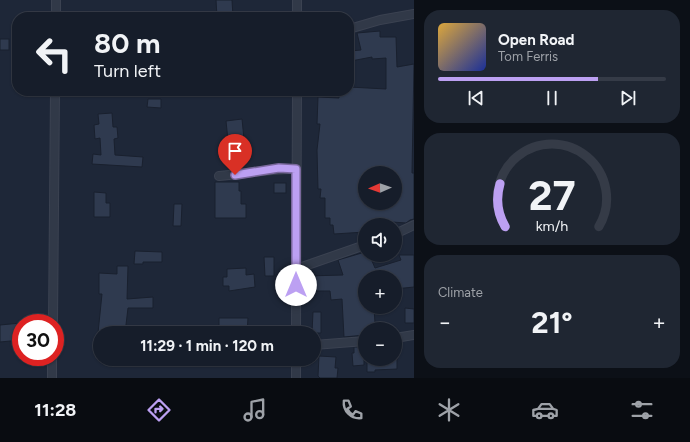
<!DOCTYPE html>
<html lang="en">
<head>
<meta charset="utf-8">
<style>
  :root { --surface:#161d2a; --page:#1f2632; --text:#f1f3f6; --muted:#9ea2a8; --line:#353b47; --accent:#bca0f2 }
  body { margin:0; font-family:Figtree,sans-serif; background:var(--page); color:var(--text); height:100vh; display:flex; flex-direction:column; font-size:15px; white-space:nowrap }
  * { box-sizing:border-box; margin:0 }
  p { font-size:13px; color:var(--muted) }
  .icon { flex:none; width:22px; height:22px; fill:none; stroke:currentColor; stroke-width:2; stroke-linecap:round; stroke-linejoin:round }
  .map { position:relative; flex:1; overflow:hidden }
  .side { display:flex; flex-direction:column; gap:10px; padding:10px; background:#0c1017; width:276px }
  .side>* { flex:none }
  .banner { position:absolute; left:12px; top:12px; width:342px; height:84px; border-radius:16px; box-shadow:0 1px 3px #0004,0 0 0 1px var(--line); background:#161d2a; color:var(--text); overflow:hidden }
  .needle { width:26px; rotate:268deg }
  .controls { position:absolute; left:358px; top:166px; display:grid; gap:8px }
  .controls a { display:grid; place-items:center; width:44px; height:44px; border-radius:50%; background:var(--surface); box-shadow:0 1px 3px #0004,0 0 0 1px var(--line); font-size:20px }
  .speed { position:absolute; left:12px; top:314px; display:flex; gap:8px; font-size:20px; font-weight:700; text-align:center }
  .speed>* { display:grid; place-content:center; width:52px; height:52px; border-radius:50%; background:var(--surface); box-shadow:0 1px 3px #0004,0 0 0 1px var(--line); line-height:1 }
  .speed .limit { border:6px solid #d22; background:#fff; color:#111 }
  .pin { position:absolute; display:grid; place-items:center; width:34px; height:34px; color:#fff; margin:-41px -17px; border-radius:50% 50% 50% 0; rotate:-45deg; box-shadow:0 0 4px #0007 }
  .pin .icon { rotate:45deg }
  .me { position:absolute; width:44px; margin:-22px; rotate:0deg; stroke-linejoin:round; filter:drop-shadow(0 0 3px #0008) }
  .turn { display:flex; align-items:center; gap:14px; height:84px; padding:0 16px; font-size:18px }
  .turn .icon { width:52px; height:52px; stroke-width:2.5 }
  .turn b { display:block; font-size:28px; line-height:34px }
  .big { font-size:30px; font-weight:700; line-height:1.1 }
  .side .card { flex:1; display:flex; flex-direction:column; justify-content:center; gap:6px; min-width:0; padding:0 14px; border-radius:16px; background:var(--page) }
  .side .dial { align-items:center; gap:0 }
  .dial svg { height:104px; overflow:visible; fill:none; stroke:var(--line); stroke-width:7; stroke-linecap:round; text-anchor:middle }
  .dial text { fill:var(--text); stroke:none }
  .song { display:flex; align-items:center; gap:12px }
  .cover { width:48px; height:48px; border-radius:6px; background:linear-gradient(135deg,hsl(40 70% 55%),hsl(230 70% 35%)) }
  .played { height:4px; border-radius:2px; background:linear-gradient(90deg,var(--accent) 70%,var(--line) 70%) }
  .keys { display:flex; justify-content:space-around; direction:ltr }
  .heat { display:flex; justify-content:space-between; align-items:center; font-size:22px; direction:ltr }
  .trip { position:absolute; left:93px; top:326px; width:228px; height:40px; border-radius:20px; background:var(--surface); box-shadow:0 1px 3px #0004,0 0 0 1px var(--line); font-weight:700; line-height:40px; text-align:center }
  .tabs { display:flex; height:64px; justify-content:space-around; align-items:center; background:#090c11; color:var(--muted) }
  .tabs .icon { width:28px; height:28px }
  .tabs .selected { color:var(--accent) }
  .tabs b { font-size:18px; color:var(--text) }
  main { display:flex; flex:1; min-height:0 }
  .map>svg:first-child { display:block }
</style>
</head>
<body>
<main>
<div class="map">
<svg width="414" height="378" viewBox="0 0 414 378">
  <rect width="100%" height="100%" fill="#1e2738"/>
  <g fill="#2f3a4f" stroke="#19202e" fill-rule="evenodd">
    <path d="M216 0H232L233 17H217Z"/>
    <path d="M380 31V37H396L397 67 414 64 412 173H414V219L410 220 406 223 392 222V225H365V232L334 234 333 225H330V218H325V198H320L321 189H318L317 150 320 124H317L318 97 339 98V91H349V87L386 89V58L372 59V57L351 61 350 51 361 50 357 33ZM365 173H395V203H365Z"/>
    <rect x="0" y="39" width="9" height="11"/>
    <path d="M148 99H161V108L147 107Z"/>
    <path d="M112 113 113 127H117L118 138 114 139 115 155 143 157 142 167 92 164 93 154 101 155 100 138 95 139 94 125 99 124 98 114Z"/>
    <path d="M242 119 245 149 229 150 226 121Z"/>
    <path d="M215 182H239V191H241V204H246V218H215Z"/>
    <rect x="274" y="183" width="12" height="10"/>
    <path d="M94 192 106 193V203H110V217H94Z"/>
    <path d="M174 204H182L181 226H173Z"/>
    <path d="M135 251 162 252V262H143V264H134Z"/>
    <path d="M365 252V255H384L372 261 375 268 401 260 399 255H414V287L395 289V277H365V308H374L375 323 370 324V329H365V335L344 337 342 299 331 300 330 291H307V276L343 275 338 260Z"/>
    <path d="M264 257H274V276H265Z"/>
    <path d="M117 266H128L127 299 153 297V308H128L125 333H98L102 294H99V273L117 274Z"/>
    <path d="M246 268V275L254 274 255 287 229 291V286H223V277H227V269Z"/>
    <path d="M405 308 414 309V323H405Z"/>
    <path d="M313 312H321V333H312Z"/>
    <path d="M219 318H248L247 333H219Z"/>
    <path d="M21 323V340L0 342V325Z"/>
    <path d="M354 347H364V365L353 366 352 353H354Z"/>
    <path d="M319 356 336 357 335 368H338L337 378H320L318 376Z"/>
    <path d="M367 359H397V369L375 370V372H367Z"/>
  </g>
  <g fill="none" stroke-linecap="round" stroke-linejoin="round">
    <defs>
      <g id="minor">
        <path d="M56 17V0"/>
        <path d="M297 17V0"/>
        <path d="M349 29 380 20 414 14"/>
        <path d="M219 176C245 174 271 168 296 169"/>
        <path d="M395 234 414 225"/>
        <path d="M296 269 365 245"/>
        <path d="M53 323 55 91"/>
        <path d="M296 333 297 91"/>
        <path d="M395 338 414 335"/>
        <path d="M314 345 365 341"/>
        <path d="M296 359V378"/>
        <path d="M52 378V357"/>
      </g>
    </defs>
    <use href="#minor" stroke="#3b4251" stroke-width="10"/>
    <use href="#minor" stroke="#313948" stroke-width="8"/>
  </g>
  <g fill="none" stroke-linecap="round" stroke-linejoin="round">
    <defs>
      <path id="route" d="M235 175 279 168 296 169V285"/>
    </defs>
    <use href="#route" stroke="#7a689d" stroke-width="10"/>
    <use href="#route" stroke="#bca0f2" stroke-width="7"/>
  </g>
</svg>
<div class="controls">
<a><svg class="needle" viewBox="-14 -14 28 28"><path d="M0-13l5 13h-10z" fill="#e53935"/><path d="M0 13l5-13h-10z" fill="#9ea2a8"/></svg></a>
<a><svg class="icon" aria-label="sound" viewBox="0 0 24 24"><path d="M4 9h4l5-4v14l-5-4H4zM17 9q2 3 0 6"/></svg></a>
<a>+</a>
<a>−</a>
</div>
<div class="speed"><div class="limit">30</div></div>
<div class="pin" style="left:235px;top:175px;background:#d93025"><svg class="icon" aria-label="arrive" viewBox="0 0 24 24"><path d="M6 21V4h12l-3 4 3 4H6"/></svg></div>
<svg class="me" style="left:296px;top:285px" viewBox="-20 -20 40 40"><circle r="19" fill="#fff"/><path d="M0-13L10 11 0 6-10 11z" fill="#bca0f2"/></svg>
<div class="trip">11:29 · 1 min · 120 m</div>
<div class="banner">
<div class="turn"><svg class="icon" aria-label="left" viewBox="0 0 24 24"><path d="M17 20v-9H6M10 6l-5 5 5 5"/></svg><div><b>80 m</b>Turn left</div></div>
</div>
</div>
<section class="side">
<div class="card">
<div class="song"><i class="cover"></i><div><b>Open Road</b><p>Tom Ferris</p></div></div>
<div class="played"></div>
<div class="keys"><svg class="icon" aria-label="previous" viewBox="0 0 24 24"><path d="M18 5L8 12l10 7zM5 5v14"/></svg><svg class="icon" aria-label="pause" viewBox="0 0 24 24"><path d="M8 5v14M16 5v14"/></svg><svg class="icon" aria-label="next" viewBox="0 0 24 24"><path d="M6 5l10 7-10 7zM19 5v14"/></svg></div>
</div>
<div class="card dial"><svg viewBox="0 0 100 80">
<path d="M14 69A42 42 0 1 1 86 69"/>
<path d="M14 69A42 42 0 0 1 10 36" stroke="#bca0f2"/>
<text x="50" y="56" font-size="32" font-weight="700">27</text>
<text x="50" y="72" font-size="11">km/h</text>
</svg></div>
<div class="card"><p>Climate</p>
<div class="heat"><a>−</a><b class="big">21°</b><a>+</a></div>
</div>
</section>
</main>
<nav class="tabs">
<b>11:28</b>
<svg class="icon selected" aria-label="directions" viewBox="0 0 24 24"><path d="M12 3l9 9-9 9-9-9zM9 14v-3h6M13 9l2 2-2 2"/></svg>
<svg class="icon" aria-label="music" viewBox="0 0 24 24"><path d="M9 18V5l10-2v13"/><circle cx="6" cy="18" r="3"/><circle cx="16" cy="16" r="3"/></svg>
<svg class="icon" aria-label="phone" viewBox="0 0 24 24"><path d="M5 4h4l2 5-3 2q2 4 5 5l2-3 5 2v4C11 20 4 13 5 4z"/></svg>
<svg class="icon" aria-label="climate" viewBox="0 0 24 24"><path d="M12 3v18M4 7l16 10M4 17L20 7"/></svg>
<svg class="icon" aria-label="car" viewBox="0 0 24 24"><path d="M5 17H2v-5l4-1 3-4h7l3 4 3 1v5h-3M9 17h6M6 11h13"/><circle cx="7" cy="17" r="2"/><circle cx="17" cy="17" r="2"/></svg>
<svg class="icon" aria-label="filters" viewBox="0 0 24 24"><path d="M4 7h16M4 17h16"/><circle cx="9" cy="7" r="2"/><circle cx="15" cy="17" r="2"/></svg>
</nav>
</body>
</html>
